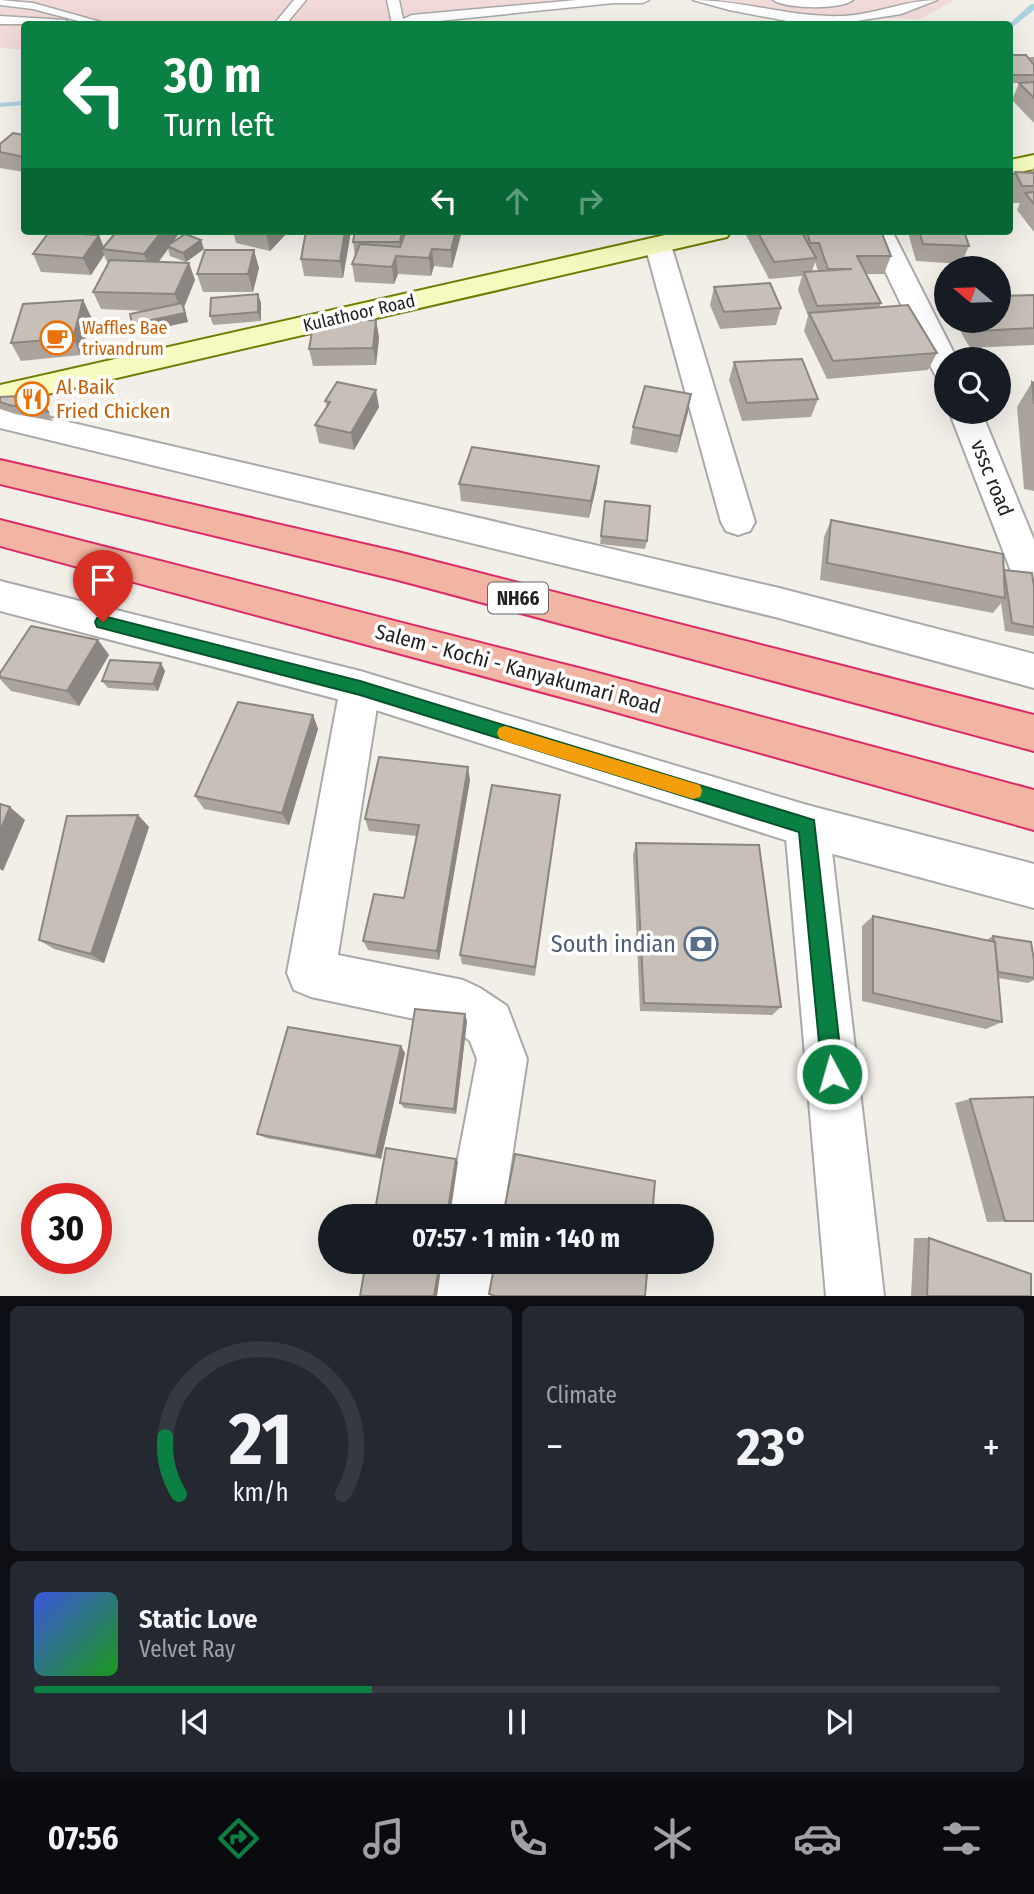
<!DOCTYPE html>
<html lang="en">
<head>
<meta charset="utf-8">
<style>
  :root { --surface:#171b24; --page:#242831; --text:#f1f3f6; --muted:#9ea1a6; --line:#363941; --accent:#0b8043 }
  body { margin:0; font-family:"Fira Sans Condensed",sans-serif; background:var(--page); color:var(--text); height:100vh; display:flex; flex-direction:column; font-size:26px; white-space:nowrap }
  * { box-sizing:border-box; margin:0 }
  p { font-size:23px; color:var(--muted) }
  .icon { flex:none; width:38px; height:38px; fill:none; stroke:currentColor; stroke-width:2; stroke-linecap:round; stroke-linejoin:round }
  .map { position:relative; height:1296px; overflow:hidden }
  .sheet { display:flex; flex-direction:column; gap:10px; padding:10px; background:#0d0f14; flex:1 }
  .sheet>* { flex:none }
  .banner { position:absolute; left:21px; top:21px; width:992px; height:214px; border-radius:7px; box-shadow:0 7px 28px #0002; background:#0b8043; color:#fff; overflow:hidden }
  .needle { width:46px; rotate:289deg }
  .tools { position:absolute; left:934px; top:256px; display:grid; gap:14px }
  .tools a { display:grid; place-items:center; width:77px; height:77px; border-radius:50%; background:var(--surface); box-shadow:0 7px 28px #0002; font-size:35px }
  .speed { position:absolute; left:21px; top:1183px; display:flex; gap:14px; font-size:35px; font-weight:700; text-align:center }
  .speed>* { display:grid; place-content:center; width:91px; height:91px; border-radius:50%; background:var(--surface); box-shadow:0 7px 28px #0002; line-height:1 }
  .speed .limit { border:10px solid #d22; background:#fff; color:#111 }
  .pin { position:absolute; display:grid; place-items:center; width:60px; height:60px; color:#fff; margin:-72px -30px; border-radius:50% 50% 50% 0; rotate:-45deg; box-shadow:0 0 7px #0007 }
  .pin .icon { rotate:45deg }
  .me { position:absolute; width:77px; margin:-38px; rotate:354deg; stroke-linejoin:round; filter:drop-shadow(0 0 5px #0008) }
  .turn { display:flex; align-items:center; gap:24px; height:147px; padding:0 28px; font-size:32px }
  .turn .icon { width:91px; height:91px; stroke-width:2.5 }
  .turn b { display:block; font-size:49px; line-height:60px }
  .lanes { display:flex; align-items:center; height:66px; padding:0 28px; background:#0003; justify-content:center; gap:35px; direction:ltr }
  .lanes .off { opacity:.35 }
  .big { font-size:52px; font-weight:700; line-height:1.1 }
  .sheet .tile { flex:1; display:flex; flex-direction:column; justify-content:center; gap:10px; min-width:0; padding:0 24px; border-radius:10px; background:var(--page) }
  .sheet .dial { align-items:center; gap:0 }
  .dial svg { height:182px; overflow:visible; fill:none; stroke:var(--line); stroke-width:7; stroke-linecap:round; text-anchor:middle }
  .dial text { fill:var(--text); stroke:none }
  .song { display:flex; align-items:center; gap:21px }
  .cover { width:84px; height:84px; border-radius:10px; background:linear-gradient(135deg,hsl(230 70% 55%),hsl(120 70% 35%)) }
  .played { height:7px; border-radius:4px; background:linear-gradient(90deg,var(--accent) 35%,var(--line) 35%) }
  .keys { display:flex; justify-content:space-around; direction:ltr }
  .heat { display:flex; justify-content:space-between; align-items:center; font-size:38px; direction:ltr }
  .sheet .tiles { flex:1; display:grid; gap:10px; grid-template-columns:1fr 1fr }
  .tile:last-child { grid-column:span 2 }
  .trip { position:absolute; left:318px; top:1204px; width:396px; height:70px; border-radius:35px; background:var(--surface); box-shadow:0 7px 28px #0002; font-weight:700; line-height:70px; text-align:center }
  .tabs { display:flex; height:112px; justify-content:space-around; align-items:center; background:#090b0e; color:var(--muted) }
  .tabs .icon { width:49px; height:49px }
  .tabs .current { color:var(--accent) }
  .tabs b { font-size:32px; color:var(--text) }
  .map>svg:first-child { display:block }
</style>
</head>
<body>
<div class="map">
<svg width="1034" height="1296" viewBox="0 0 1034 1296">
  <rect width="100%" height="100%" fill="#f2efe9"/>
  <g fill="#f2dad9">
    <path d="M0 0H618L440 15 374 24H24V50L0 48Z"/>
    <path d="M723 0H954L920 19 812 16Z"/>
  </g>
  <g fill="none" stroke-linecap="round" stroke-linejoin="round">
    <g fill="#aad3df" fill-rule="evenodd">
      <path d="M1031 4H1034V10L1010 29 1009 24Z"/>
      <path d="M24 101V105L0 107V103Z"/>
    </g>
    <defs>
      <g id="service">
        <path d="M0 0 33 3 108 24H90L33 9 0 5Z"/>
        <path d="M294 0H306L286 24H274Z"/>
        <path d="M387 0H399L403 19 412 15 577 0H649L643 3H614L409 24H392Z"/>
        <path d="M693 0C743 0 791 18 842 16 875 15 905 0 937 0L901 14 844 23 787 21 729 10Z"/>
        <path d="M773 0H853C839 10 787 9 773 0Z"/>
        <path d="M0 16 65 20 71 24H0Z"/>
      </g>
      <g id="minor">
        <path d="M866 231H892L957 359H947V379L936 376 932 369Z"/>
        <path d="M658 237 667 239 671 245 755 522 750 531 738 535 726 531 721 522 645 245 649 239Z"/>
        <path d="M949 411H981L1034 540V598L1021 594 1016 584Z"/>
        <path d="M360 671 374 676 380 688 338 955 463 980 480 988 507 1006 527 1059 503 1216H447L477 1059 470 1041 452 1027 311 997 294 990 287 973 340 688 346 676Z"/>
        <path d="M807 805 822 811 829 826 884 1296H826L785 826 792 811Z"/>
        <path d="M440 1262H496L491 1296H433Z"/>
      </g>
      <g id="tertiary">
        <path d="M0 406 779 588 1034 654V688L779 618 0 428Z"/>
        <path d="M0 581 360 671 807 805 1034 864V908L807 847 360 705 0 611Z"/>
      </g>
      <g id="secondary">
        <path d="M1034 155V169L1010 174V160Z"/>
        <path d="M683 231H731L727 237 718 239 0 405V385Z"/>
      </g>
      <g id="trunk">
        <path d="M0 460 398 552 1034 715V751L398 580 0 484Z"/>
        <path d="M0 520 594 672 1034 790V830L594 706 0 546Z"/>
      </g>
    </defs>
    <use href="#service" stroke="#a9a9a9" stroke-width="3"/>
    <use href="#minor" stroke="#a9a9a9" stroke-width="4"/>
    <use href="#tertiary" stroke="#a9a9a9" stroke-width="4"/>
    <use href="#secondary" stroke="#707d05" stroke-width="4"/>
    <use href="#trunk" stroke="#dc2a67" stroke-width="4"/>
    <use href="#service" fill="#fff" fill-rule="evenodd"/>
    <use href="#minor" fill="#fff" fill-rule="evenodd"/>
    <use href="#tertiary" fill="#fff" fill-rule="evenodd"/>
    <use href="#secondary" fill="#f7fabf" fill-rule="evenodd"/>
    <use href="#trunk" fill="#f2b4a3" fill-rule="evenodd"/>
  </g>
  <g fill="#aba49e" fill-rule="evenodd">
    <path d="M1010 55 1029 58 1030 57H1034V123L1012 100 1019 83H1010Z"/>
    <path d="M24 135V172L0 168V144Z"/>
    <path d="M1034 167V232L1017 210 1020 203H1013L1010 196V183L1015 172 1031 173Z"/>
    <path d="M117 231H179L180 232 173 242 204 249 186 262 170 256 168 249 158 262 189 263 195 280 184 307 188 322 136 333 132 324 147 311 101 309 93 292 108 264 104 255 91 275 41 272 33 254 104 247Z"/>
    <path d="M233 231H289L270 251 236 243Z"/>
    <path d="M306 231H351L343 278 304 276 301 259Z"/>
    <path d="M462 231 452 268 434 266 431 276 398 274 394 284 355 282 352 264 355 256 353 242Z"/>
    <path d="M746 231H881L891 256 884 274H866L881 303 879 308 937 353 928 370 827 379 804 331 808 316 798 290 802 276 769 279 745 233ZM815 262 818 271 812 272Z"/>
    <path d="M911 231H964L969 246 961 264 916 261 909 236Z"/>
    <path d="M259 268 253 292H203L197 274Z"/>
    <path d="M714 287 781 308 776 325 720 329 710 305Z"/>
    <path d="M258 294 261 303V321L213 325 210 316Z"/>
    <path d="M1034 295V345L970 348 954 320H999Z"/>
    <path d="M83 300 91 317 81 355 21 361 11 343Z"/>
    <path d="M376 320 379 338 376 365 313 366 309 349Z"/>
    <path d="M734 362 818 399 811 417 742 421 729 380Z"/>
    <path d="M1032 382 1034 383V491L1024 489 1017 407Z"/>
    <path d="M37 390 53 421 15 414 0 409V397L20 396Z"/>
    <path d="M325 401 379 407 354 450 319 443 315 425 327 407Z"/>
    <path d="M688 412 677 453 630 444 633 427Z"/>
    <path d="M597 483 589 518 461 501 459 484Z"/>
    <path d="M605 501 647 541 645 549 600 544Z"/>
    <path d="M831 520 1004 570 1034 587V636L1005 631 1001 603 993 613 820 580 824 537Z"/>
    <path d="M98 640 109 655 79 706 11 691 0 679V673Z"/>
    <path d="M165 671 158 691 108 688 102 681Z"/>
    <path d="M313 715 318 729 289 825 204 809 195 796Z"/>
    <path d="M470 780 439 960 368 950 363 941 404 898 417 836 369 831 365 819Z"/>
    <path d="M560 795 535 976 462 964 460 955Z"/>
    <path d="M138 815 149 827 104 963 54 949 39 940Z"/>
    <path d="M636 843 781 1007 772 1015 640 1011 633 855Z"/>
    <path d="M873 916 986 940 993 936 1034 960V980L1028 983 998 978 1002 1022 986 1029 862 1001V926Z"/>
    <path d="M467 1021 456 1114 404 1108 400 1103Z"/>
    <path d="M405 1053 381 1159 266 1138 257 1134Z"/>
    <path d="M970 1099 1034 1221 987 1222 955 1103Z"/>
    <path d="M914 1238H929L1031 1296H911Z"/>
  </g>
  <g fill="#8b8681">
    <path d="M162 231H179L180 232 169 247 167 246 168 249 151 272 144 254Z"/>
    <path d="M268 231H289L270 251 266 233Z"/>
    <path d="M345 231H351L343 278 340 261Z"/>
    <path d="M402 231H407L402 257 400 242Z"/>
    <path d="M456 231H462L452 268 451 250Z"/>
    <path d="M99 235 105 250 102 249 104 255 91 275 83 258Z"/>
    <path d="M201 240 204 249 186 262 183 253Z"/>
    <path d="M432 249 434 266 431 276 429 258Z"/>
    <path d="M254 250 259 268 253 292 248 274Z"/>
    <path d="M396 256 398 274 394 284 392 267Z"/>
    <path d="M189 263 195 280 184 307 188 322 136 333 132 324 181 312 175 294Z"/>
    <path d="M258 294 261 303V321L258 312Z"/>
    <path d="M83 300 91 317 81 355 73 338Z"/>
    <path d="M376 320 379 338 376 365 373 348Z"/>
    <path d="M376 390 379 407 354 450 351 433Z"/>
    <path d="M691 394 688 412 677 453 680 436Z"/>
    <path d="M599 466 597 483 589 518 591 501Z"/>
    <path d="M98 640 109 655 79 706 67 691Z"/>
    <path d="M161 663 165 671 158 691 153 684Z"/>
    <path d="M313 715 318 729 289 825 282 813Z"/>
    <path d="M468 767 470 780 439 960 437 951Z"/>
    <path d="M10 807 25 820 3 871 0 869V831Z"/>
    <path d="M138 815 149 827 104 963 91 954Z"/>
    <path d="M465 1014 467 1021 456 1114 454 1109Z"/>
    <path d="M401 1046 405 1053 381 1159 376 1156Z"/>
    <path d="M456 1159 458 1162 450 1216H447Z"/>
    <path d="M440 1262H442L437 1296H434Z"/>
  </g>
  <g fill="#c7bfb8" stroke="#8b8681" stroke-width="2">
    <path d="M1010 55H1026L1034 65V75H1013L1010 70Z"/>
    <path d="M1034 82V98L1019 83Z"/>
    <path d="M13 133 24 135V157L0 152V144Z"/>
    <path d="M1015 172 1034 173V186H1022Z"/>
    <path d="M1034 192V204L1025 193Z"/>
    <path d="M117 231H162L144 254 102 249Z"/>
    <path d="M306 231H345L340 261 301 259Z"/>
    <path d="M355 231H402L400 242H353Z"/>
    <path d="M406 231H456L451 250 432 249 429 258 396 256 392 267 352 264 360 244 400 247Z"/>
    <path d="M757 231H801L816 258 774 262Z"/>
    <path d="M807 231H881L891 256H857L881 303 817 306 804 272 852 269H828L819 243H810Z"/>
    <path d="M919 231H964L969 246 923 244Z"/>
    <path d="M49 232 99 235 83 258 33 254Z"/>
    <path d="M185 234 201 240 183 253 167 246Z"/>
    <path d="M205 250H254L248 274H197Z"/>
    <path d="M110 260 189 263 175 294 93 292Z"/>
    <path d="M770 283 781 308 724 312 714 287Z"/>
    <path d="M258 294V312L210 316 211 298Z"/>
    <path d="M1034 295V328L979 331 973 320H999V296Z"/>
    <path d="M83 300 73 338 11 343 23 304Z"/>
    <path d="M182 303 185 313 132 324 130 314Z"/>
    <path d="M908 305 937 353 833 361 809 313Z"/>
    <path d="M376 320 373 348 309 349 314 321Z"/>
    <path d="M802 359 818 399 747 403 734 362Z"/>
    <path d="M337 382 376 390 351 433 315 425 330 402 325 401Z"/>
    <path d="M1032 382 1034 383V404Z"/>
    <path d="M645 386 691 394 680 436 633 427Z"/>
    <path d="M37 390 48 412 9 405 0 402V397L20 396Z"/>
    <path d="M472 447 599 466 591 501 459 484Z"/>
    <path d="M605 501 650 506 647 541 601 536Z"/>
    <path d="M831 520 1003 554 1005 598 827 563Z"/>
    <path d="M1004 570 1032 573 1034 587V627L1012 623Z"/>
    <path d="M31 626 98 640 67 691 0 677V673Z"/>
    <path d="M110 660 161 663 153 684 102 681Z"/>
    <path d="M238 702 313 715 282 813 195 796Z"/>
    <path d="M379 757 468 767 437 951 363 941 374 894 404 898 419 825 365 819Z"/>
    <path d="M492 785 560 795 535 967 460 955Z"/>
    <path d="M0 804 10 807 0 831Z"/>
    <path d="M138 815 91 954 39 940 67 816Z"/>
    <path d="M636 843 759 845 781 1007 644 1003Z"/>
    <path d="M873 916 995 942 1002 1022 873 993Z"/>
    <path d="M993 936 1031 942 1034 960V978L998 972 995 942H994Z"/>
    <path d="M415 1009 465 1014 454 1109 400 1103Z"/>
    <path d="M288 1027 401 1046 376 1156 257 1134Z"/>
    <path d="M1034 1097V1221H1005L970 1099Z"/>
    <path d="M386 1148 456 1159 447 1216H374Z"/>
    <path d="M515 1154 655 1181 652 1216H503Z"/>
    <path d="M929 1238 1031 1274V1296H927Z"/>
    <path d="M366 1262H440L434 1296H360Z"/>
    <path d="M495 1262H648L645 1296H495L489 1294Z"/>
  </g>
  <path fill="#0b8043" stroke="#07532c" stroke-width="2" d="M103 616 360 681 814 820 843 1074 840 1082 832 1085 825 1082 822 1074 799 832 360 695 97 627 95 622 97 618Z"/>
  <path fill="#f59e0b" d="M505 726 693 783 700 785 702 791 700 797 693 799 505 741 499 738 497 733 499 728Z"/>
  <defs>
    <symbol id="cafe-ring" viewBox="-11 -11 22 22"><circle r="9.5" fill="#fff" stroke="#e8710a" stroke-width="1.5"/><path d="M-5.5-4.5H6V0H3Q3 3.5 0 3.5H-2.5Q-5.5 3.5-5.5 0ZM3-3.2v2h1.7v-2ZM-6 4.5H4V6H-6Z" fill="#e8710a"/></symbol>
    <symbol id="restaurant-ring" viewBox="-11 -11 22 22"><circle r="9.5" fill="#fff" stroke="#e8710a" stroke-width="1.5"/><path d="M-5-6h1v4h1v-4h1v4h1v-4h1v5L-1.5 .5V6h-2V.5L-5-1ZM5-6V6H3V1.5H1.5Q1.5-4 5-6Z" fill="#e8710a"/></symbol>
    <symbol id="bank-ring" viewBox="-11 -11 22 22"><circle r="9.5" fill="#fff" stroke="#5c6f8a" stroke-width="1.5"/><path d="M-6-4H6V4H-6ZM0-2.3a2.3 2.3 0 1 0 0 4.6a2.3 2.3 0 1 0 0-4.6Z" fill="#5c6f8a"/></symbol>
  </defs>
  <g fill-rule="evenodd">
    <use href="#cafe-ring" x="38" y="319" width="38" height="38"/>
    <use href="#restaurant-ring" x="13" y="380" width="38" height="38"/>
    <use href="#bank-ring" x="682" y="925" width="38" height="38"/>
  </g>
  <g text-anchor="middle" stroke-width="7" stroke-linejoin="round" paint-order="stroke">
    <g font-size="18" fill="#222" stroke="#fff">
      <text transform="translate(359 313) rotate(-13)" y="6">Kulathoor Road</text>
    </g>
    <g font-size="18" fill="#c56008" stroke="#fff" text-anchor="start">
      <text x="82" y="334">Waffles Bae<tspan x="82" dy="21">trivandrum</tspan></text>
    </g>
    <rect fill="#fff" stroke="#646464" stroke-width="2" x="488" y="582.5" width="60" height="31" rx="5"/>
    <g font-size="19" font-weight="bold" fill="#222">
      <text x="518" y="605">NH66</text>
    </g>
    <g font-size="21" fill="#c56008" stroke="#fff" text-anchor="start">
      <text x="56" y="394">Al Baik<tspan x="56" dy="24">Fried Chicken</tspan></text>
    </g>
    <g font-size="21" fill="#222" stroke="#fff">
      <text transform="translate(992 478) rotate(68)" y="7">vssc road</text>
      <text transform="translate(518 669) rotate(15)" y="7">Salem - Kochi - Kanyakumari Road</text>
    </g>
    <g font-size="24" fill="#4e5e75" stroke="#fff" text-anchor="end">
      <text x="676" y="952">South indian</text>
    </g>
  </g>
</svg>
<div class="tools">
<a><svg class="needle" viewBox="-14 -14 28 28"><path d="M0-13l5 13h-10z" fill="#e53935"/><path d="M0 13l5-13h-10z" fill="#9ea1a6"/></svg></a>
<a><svg class="icon" aria-label="search" viewBox="0 0 24 24"><circle cx="10" cy="10" r="6"/><path d="M15 15l6 6"/></svg></a>
</div>
<div class="speed"><div class="limit">30</div></div>
<div class="pin" style="left:103px;top:622px;background:#d93025"><svg class="icon" aria-label="arrive" viewBox="0 0 24 24"><path d="M6 21V4h12l-3 4 3 4H6"/></svg></div>
<svg class="me" style="left:832px;top:1074px" viewBox="-20 -20 40 40"><circle r="17" fill="#0b8043" stroke="#fff" stroke-width="3"/><path d="M0-11L8 9 0 5-8 9z" fill="#fff"/></svg>
<div class="trip">07:57 · 1 min · 140 m</div>
<div class="banner">
<div class="turn"><svg class="icon" aria-label="left" viewBox="0 0 24 24"><path d="M17 20v-9H6M10 6l-5 5 5 5"/></svg><div><b>30 m</b>Turn left</div></div>
<div class="lanes"><svg class="icon" aria-label="left" viewBox="0 0 24 24"><path d="M17 20v-9H6M10 6l-5 5 5 5"/></svg><svg class="icon off" aria-label="ahead" viewBox="0 0 24 24"><path d="M12 20V5M6 11l6-6 6 6"/></svg><svg class="icon off" aria-label="right" viewBox="0 0 24 24"><path d="M7 20v-9h11M14 6l5 5-5 5"/></svg></div>
</div>
</div>
<section class="sheet">
<div class="tiles">
<div class="tile dial"><svg viewBox="0 0 100 80">
<path d="M14 69A42 42 0 1 1 86 69"/>
<path d="M14 69A42 42 0 0 1 8 44" stroke="#0b8043"/>
<text x="50" y="56" font-size="32" font-weight="700">21</text>
<text x="50" y="72" font-size="11">km/h</text>
</svg></div>
<div class="tile"><p>Climate</p>
<div class="heat"><a>−</a><b class="big">23°</b><a>+</a></div>
</div>
<div class="tile">
<div class="song"><i class="cover"></i><div><b>Static Love</b><p>Velvet Ray</p></div></div>
<div class="played"></div>
<div class="keys"><svg class="icon" aria-label="previous" viewBox="0 0 24 24"><path d="M18 5L8 12l10 7zM5 5v14"/></svg><svg class="icon" aria-label="pause" viewBox="0 0 24 24"><path d="M8 5v14M16 5v14"/></svg><svg class="icon" aria-label="next" viewBox="0 0 24 24"><path d="M6 5l10 7-10 7zM19 5v14"/></svg></div>
</div>
</div>
</section>
<nav class="tabs">
<b>07:56</b>
<svg class="icon current" aria-label="directions" viewBox="0 0 24 24"><path d="M12 3l9 9-9 9-9-9zM9 14v-3h6M13 9l2 2-2 2"/></svg>
<svg class="icon" aria-label="music" viewBox="0 0 24 24"><path d="M9 18V5l10-2v13"/><circle cx="6" cy="18" r="3"/><circle cx="16" cy="16" r="3"/></svg>
<svg class="icon" aria-label="phone" viewBox="0 0 24 24"><path d="M5 4h4l2 5-3 2q2 4 5 5l2-3 5 2v4C11 20 4 13 5 4z"/></svg>
<svg class="icon" aria-label="climate" viewBox="0 0 24 24"><path d="M12 3v18M4 7l16 10M4 17L20 7"/></svg>
<svg class="icon" aria-label="car" viewBox="0 0 24 24"><path d="M5 17H2v-5l4-1 3-4h7l3 4 3 1v5h-3M9 17h6M6 11h13"/><circle cx="7" cy="17" r="2"/><circle cx="17" cy="17" r="2"/></svg>
<svg class="icon" aria-label="filters" viewBox="0 0 24 24"><path d="M4 7h16M4 17h16"/><circle cx="9" cy="7" r="2"/><circle cx="15" cy="17" r="2"/></svg>
</nav>
</body>
</html>
